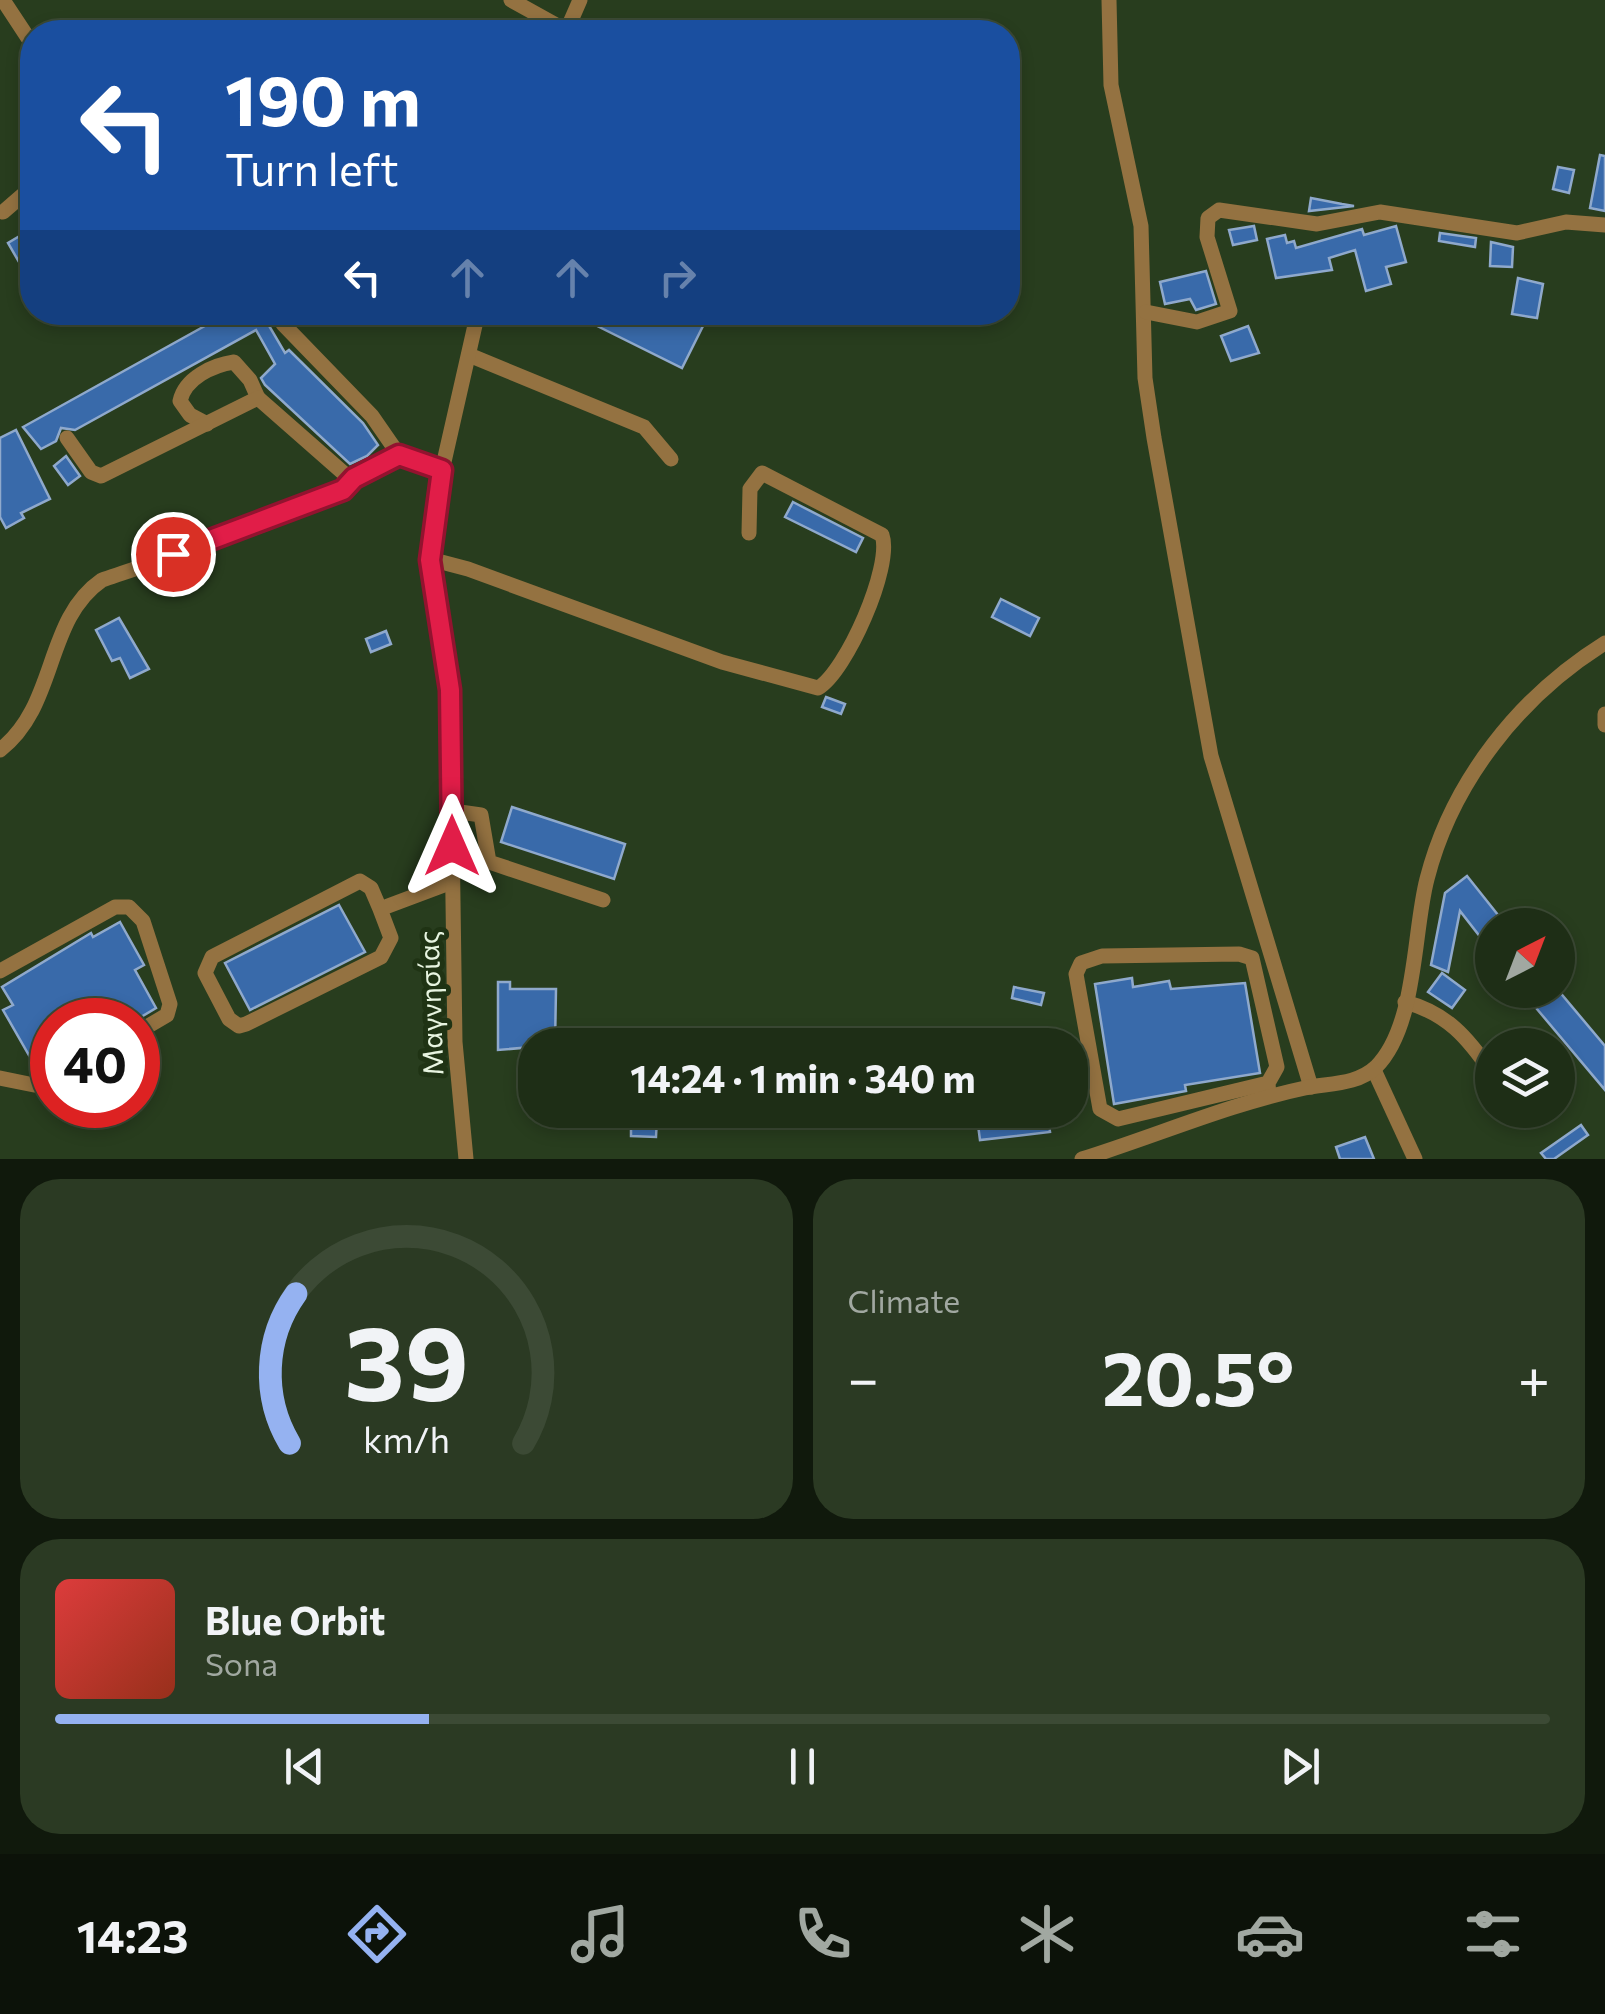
<!DOCTYPE html>
<html lang="en">
<head>
<meta charset="utf-8">
<style>
  :root { --surface:#1e2e16; --page:#2b3a23; --text:#f1f3f6; --muted:#a1a8a1; --line:#3c4a35; --accent:#95b2f1 }
  body { margin:0; font-family:Commissioner,sans-serif; background:var(--page); color:var(--text); height:100vh; display:flex; flex-direction:column; font-size:38px; white-space:nowrap }
  * { box-sizing:border-box; margin:0 }
  p { font-size:32px; color:var(--muted) }
  .icon { flex:none; width:55px; height:55px; fill:none; stroke:currentColor; stroke-width:2; stroke-linecap:round; stroke-linejoin:round }
  .map { position:relative; height:1159px; overflow:hidden }
  .details { display:flex; flex-direction:column; gap:20px; padding:20px; background:#10190c; flex:1 }
  .details>* { flex:none }
  .hud { position:absolute; left:20px; top:20px; width:1000px; height:305px; border-radius:40px; box-shadow:0 5px 15px #0003,0 0 0 2px var(--line); background:#1a4fa0; color:#fff; overflow:hidden }
  .needle { width:65px; rotate:42deg }
  .tools { position:absolute; left:1475px; top:908px; display:grid; gap:20px }
  .tools a { display:grid; place-items:center; width:100px; height:100px; border-radius:50%; background:var(--surface); box-shadow:0 5px 15px #0003,0 0 0 2px var(--line); font-size:50px }
  .speed { position:absolute; left:30px; top:998px; display:flex; gap:20px; font-size:50px; font-weight:700; text-align:center }
  .speed>* { display:grid; place-content:center; width:130px; height:130px; border-radius:50%; background:var(--surface); box-shadow:0 5px 15px #0003,0 0 0 2px var(--line); line-height:1 }
  .speed .limit { border:15px solid #d22; background:#fff; color:#111 }
  .pin { position:absolute; display:grid; place-items:center; width:85px; height:85px; color:#fff; margin:-42px; border:5px solid #fff; border-radius:50%; box-shadow:0 2px 10px #0007 }
  .me { position:absolute; width:110px; margin:-55px; rotate:0deg; stroke-linejoin:round; filter:drop-shadow(0 0 8px #0008) }
  .turn { display:flex; align-items:center; gap:35px; height:210px; padding:0 40px; font-size:45px }
  .turn .icon { width:130px; height:130px; stroke-width:2.5 }
  .turn b { display:block; font-size:70px; line-height:85px }
  .lanes { display:flex; align-items:center; height:95px; padding:0 40px; background:#0003; justify-content:center; gap:50px; direction:ltr }
  .lanes .off { opacity:.35 }
  .big { font-size:75px; font-weight:700; line-height:1.1 }
  .details .widget { flex:1; display:flex; flex-direction:column; justify-content:center; gap:15px; min-width:0; padding:0 35px; border-radius:40px; background:var(--page) }
  .details .dial { align-items:center; gap:0 }
  .dial svg { height:260px; overflow:visible; fill:none; stroke:var(--line); stroke-width:7; stroke-linecap:round; text-anchor:middle }
  .dial text { fill:var(--text); stroke:none }
  .song { display:flex; align-items:center; gap:30px }
  .cover { width:120px; height:120px; border-radius:15px; background:linear-gradient(135deg,hsl(0 70% 55%),hsl(10 70% 35%)) }
  .played { height:10px; border-radius:5px; background:linear-gradient(90deg,var(--accent) 25%,var(--line) 25%) }
  .keys { display:flex; justify-content:space-around; direction:ltr }
  .heat { display:flex; justify-content:space-between; align-items:center; font-size:55px; direction:ltr }
  .details .tiles { flex:1; display:grid; gap:20px; grid-template-columns:1fr 1fr }
  .widget:last-child { grid-column:span 2 }
  .trip { position:absolute; left:518px; top:1028px; width:570px; height:100px; border-radius:40px; background:var(--surface); box-shadow:0 5px 15px #0003,0 0 0 2px var(--line); font-weight:700; line-height:100px; text-align:center }
  .tabs { display:flex; height:160px; justify-content:space-around; align-items:center; background:#0c1209; color:var(--muted) }
  .tabs .icon { width:70px; height:70px }
  .tabs .active { color:var(--accent) }
  .tabs b { font-size:45px; color:var(--text) }
  .map>svg:first-child { display:block }
</style>
</head>
<body>
<div class="map">
<svg width="1605" height="1159" viewBox="0 0 1605 1159">
  <rect width="100%" height="100%" fill="#283d1e"/>
  <g fill="#396aaa" stroke="#8fa9cc" stroke-width="2.5">
    <path d="M1600 155 1605 156V211L1590 208Z"/>
    <path d="M1558 167 1574 170 1569 193 1553 189Z"/>
    <path d="M1311 198 1342 204 1354 206 1309 211Z"/>
    <path d="M1254 226 1257 240 1233 245 1229 230Z"/>
    <path d="M1396 226 1406 262 1386 267 1391 284 1366 291 1355 250 1329 258 1332 270 1276 278 1267 239 1285 235 1287 243 1294 241 1296 248 1362 229 1364 235Z"/>
    <path d="M1440 233 1476 238 1475 247 1439 241Z"/>
    <path d="M23 234 32 254 19 262 8 243Z"/>
    <path d="M1491 242 1513 247 1512 267 1490 266Z"/>
    <path d="M1206 271 1216 304 1196 310 1190 299 1165 304 1160 282Z"/>
    <path d="M1518 278 1543 284 1537 318 1512 314Z"/>
    <path d="M230 312H261L285 353 289 350 363 423 378 445 367 456 350 464 265 385 261 378 275 364 256 330 75 430 61 428 56 441 41 449 23 427Z"/>
    <path d="M569 312H710L682 368Z"/>
    <path d="M1248 326 1259 353 1231 361 1221 336Z"/>
    <path d="M16 430 50 499 21 513 24 518 6 528 0 517V438Z"/>
    <path d="M66 456 80 476 68 485 54 466Z"/>
    <path d="M793 502 863 538 856 552 785 517Z"/>
    <path d="M1001 599 1039 618 1030 636 992 617Z"/>
    <path d="M119 618 149 669 130 678 120 658 112 661 96 630Z"/>
    <path d="M386 631 391 644 371 652 366 639Z"/>
    <path d="M826 697 845 704 841 714 822 707Z"/>
    <path d="M512 807 625 844 614 879 501 842Z"/>
    <path d="M1467 876 1506 925H1492V952L1460 911 1448 972 1431 965 1445 893Z"/>
    <path d="M339 905 365 952 250 1010 225 963Z"/>
    <path d="M120 922 144 965 135 970 156 1008 136 1020H52V1067L38 1071 3 1010 13 1005 2 987 91 933 93 937Z"/>
    <path d="M1442 973 1465 990 1452 1008 1428 992Z"/>
    <path d="M1132 978 1133 987 1169 981 1171 989 1245 983 1260 1073 1185 1085 1186 1091 1114 1104 1095 984Z"/>
    <path d="M498 982H510V989H556L555 1045 498 1050Z"/>
    <path d="M1014 987 1044 993 1041 1005 1012 998Z"/>
    <path d="M1521 990H1558L1605 1046V1090Z"/>
    <path d="M976 1110H1047L1050 1132 980 1140Z"/>
    <path d="M631 1117 657 1118 656 1137 631 1136Z"/>
    <path d="M1581 1125 1588 1135 1554 1159H1546L1541 1153Z"/>
    <path d="M1365 1137 1374 1159H1340L1336 1147Z"/>
  </g>
  <g fill="none" stroke-linecap="round" stroke-linejoin="round">
    <g stroke="#947241" stroke-width="15">
      <path d="M3 0 32 44"/>
      <path d="M511 0 567 31"/>
      <path d="M1109 0 1111 85 1141 226 1145 378 1154 438 1211 756 1311 1087"/>
      <path d="M566 32 580 0"/>
      <path d="M3 212 32 187"/>
      <path d="M1146 312 1197 322 1230 311 1207 237 1208 218 1219 210 1317 224 1380 212 1517 233 1566 222 1605 225"/>
      <path d="M283 324 372 416 399 455 441 470"/>
      <path d="M469 355 644 427 671 459"/>
      <path d="M207 424 190 415 180 401C185 378 213 365 234 362L250 380 258 398"/>
      <path d="M67 438 91 472 101 476 258 398 348 477 399 455"/>
      <path d="M430 559 468 569 722 662 818 688C846 672 893 566 882 535L762 473 750 489 749 533"/>
      <path d="M1605 714V725"/>
      <path d="M0 750C58 705 44 620 102 580 146 564 334 508 353 478"/>
      <path d="M453 811 481 815 489 862 603 900"/>
      <path d="M380 909 391 938 381 957 246 1024 239 1026 229 1019 205 973 212 957 360 881 371 888 380 909 452 882"/>
      <path d="M0 971 115 907H129L143 921 170 1004 167 1015 138 1032"/>
      <path d="M1405 1002C1447 1013 1468 1038 1492 1073"/>
      <path d="M1374 1070 1415 1159"/>
      <path d="M0 1078 34 1085 52 1078"/>
      <path d="M1268 1083 1118 1119 1100 1109 1076 974 1081 963 1102 956 1239 954 1252 958 1277 1067 1268 1083 1269 1096"/>
      <path d="M1519 1110 1521 1113"/>
      <path d="M466 1159 455 1042 450 690 430 559 436 497 478 312"/>
      <path d="M1082 1159C1156 1136 1229 1104 1305 1088 1329 1083 1357 1085 1376 1067 1417 1026 1413 932 1427 879 1452 781 1520 696 1605 643"/>
    </g>
  </g>
  <g fill="none" stroke-linecap="round" stroke-linejoin="round">
    <defs>
      <path id="route" d="M173 554 343 490 354 478 399 455 442 470 430 560 450 690 452 846"/>
    </defs>
    <use href="#route" stroke="#92132f" stroke-width="25"/>
    <use href="#route" stroke="#e11d48" stroke-width="18"/>
  </g>
  <g text-anchor="middle" stroke-width="10" stroke-linejoin="round" paint-order="stroke">
    <g font-size="28" fill="#e7f4e0" stroke="#1f3314">
      <text transform="translate(431 1003) rotate(-92)" y="10">Μαγνησίας</text>
    </g>
  </g>
</svg>
<div class="tools">
<a><svg class="needle" viewBox="-14 -14 28 28"><path d="M0-13l5 13h-10z" fill="#e53935"/><path d="M0 13l5-13h-10z" fill="#a1a8a1"/></svg></a>
<a><svg class="icon" aria-label="layers" viewBox="0 0 24 24"><path d="M12 4l9 5-9 5-9-5zM3 14l9 5 9-5"/></svg></a>
</div>
<div class="speed"><div class="limit">40</div></div>
<div class="pin" style="left:173px;top:554px;background:#d93025"><svg class="icon" aria-label="arrive" viewBox="0 0 24 24"><path d="M6 21V4h12l-3 4 3 4H6"/></svg></div>
<svg class="me" style="left:452px;top:846px" viewBox="-20 -20 40 40"><path d="M0-17L14 15 0 8-14 15z" fill="#e11d48" stroke="#fff" stroke-width="4"/></svg>
<div class="trip">14:24 · 1 min · 340 m</div>
<div class="hud">
<div class="turn"><svg class="icon" aria-label="left" viewBox="0 0 24 24"><path d="M17 20v-9H6M10 6l-5 5 5 5"/></svg><div><b>190 m</b>Turn left</div></div>
<div class="lanes"><svg class="icon" aria-label="left" viewBox="0 0 24 24"><path d="M17 20v-9H6M10 6l-5 5 5 5"/></svg><svg class="icon off" aria-label="ahead" viewBox="0 0 24 24"><path d="M12 20V5M6 11l6-6 6 6"/></svg><svg class="icon off" aria-label="ahead" viewBox="0 0 24 24"><path d="M12 20V5M6 11l6-6 6 6"/></svg><svg class="icon off" aria-label="right" viewBox="0 0 24 24"><path d="M7 20v-9h11M14 6l5 5-5 5"/></svg></div>
</div>
</div>
<section class="details">
<div class="tiles">
<div class="widget dial"><svg viewBox="0 0 100 80">
<path d="M14 69A42 42 0 1 1 86 69"/>
<path d="M14 69A42 42 0 0 1 16 23" stroke="#95b2f1"/>
<text x="50" y="56" font-size="32" font-weight="700">39</text>
<text x="50" y="72" font-size="11">km/h</text>
</svg></div>
<div class="widget"><p>Climate</p>
<div class="heat"><a>−</a><b class="big">20.5°</b><a>+</a></div>
</div>
<div class="widget">
<div class="song"><i class="cover"></i><div><b>Blue Orbit</b><p>Sona</p></div></div>
<div class="played"></div>
<div class="keys"><svg class="icon" aria-label="previous" viewBox="0 0 24 24"><path d="M18 5L8 12l10 7zM5 5v14"/></svg><svg class="icon" aria-label="pause" viewBox="0 0 24 24"><path d="M8 5v14M16 5v14"/></svg><svg class="icon" aria-label="next" viewBox="0 0 24 24"><path d="M6 5l10 7-10 7zM19 5v14"/></svg></div>
</div>
</div>
</section>
<nav class="tabs">
<b>14:23</b>
<svg class="icon active" aria-label="directions" viewBox="0 0 24 24"><path d="M12 3l9 9-9 9-9-9zM9 14v-3h6M13 9l2 2-2 2"/></svg>
<svg class="icon" aria-label="music" viewBox="0 0 24 24"><path d="M9 18V5l10-2v13"/><circle cx="6" cy="18" r="3"/><circle cx="16" cy="16" r="3"/></svg>
<svg class="icon" aria-label="phone" viewBox="0 0 24 24"><path d="M5 4h4l2 5-3 2q2 4 5 5l2-3 5 2v4C11 20 4 13 5 4z"/></svg>
<svg class="icon" aria-label="climate" viewBox="0 0 24 24"><path d="M12 3v18M4 7l16 10M4 17L20 7"/></svg>
<svg class="icon" aria-label="car" viewBox="0 0 24 24"><path d="M5 17H2v-5l4-1 3-4h7l3 4 3 1v5h-3M9 17h6M6 11h13"/><circle cx="7" cy="17" r="2"/><circle cx="17" cy="17" r="2"/></svg>
<svg class="icon" aria-label="filters" viewBox="0 0 24 24"><path d="M4 7h16M4 17h16"/><circle cx="9" cy="7" r="2"/><circle cx="15" cy="17" r="2"/></svg>
</nav>
</body>
</html>
